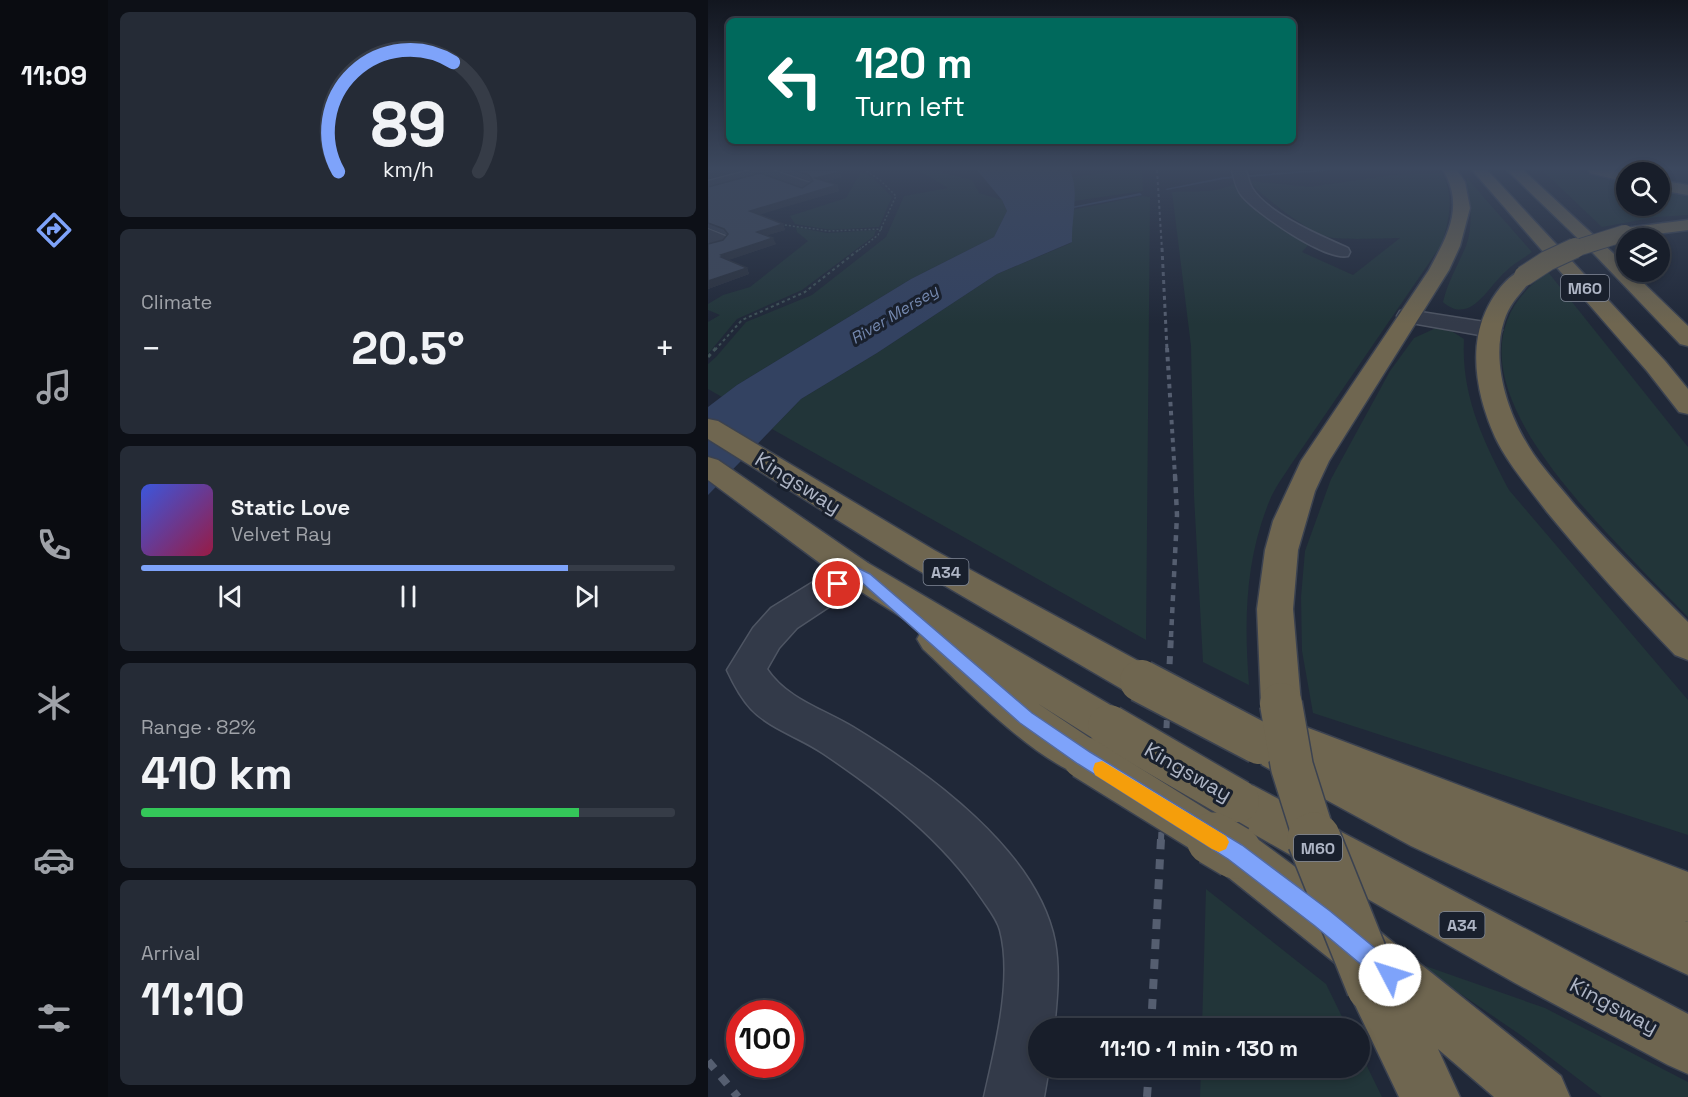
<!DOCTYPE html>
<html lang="en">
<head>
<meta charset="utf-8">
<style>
  :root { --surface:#181e2a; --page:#252b36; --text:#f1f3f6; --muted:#9fa2a8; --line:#363c47; --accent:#7ea3fa }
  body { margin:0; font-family:"Space Grotesk",sans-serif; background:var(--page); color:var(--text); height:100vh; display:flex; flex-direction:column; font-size:22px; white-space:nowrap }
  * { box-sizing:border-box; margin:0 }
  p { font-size:20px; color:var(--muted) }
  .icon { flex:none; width:33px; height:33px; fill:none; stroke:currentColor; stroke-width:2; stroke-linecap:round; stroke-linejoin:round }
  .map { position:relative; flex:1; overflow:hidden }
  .side { display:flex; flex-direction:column; gap:12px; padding:12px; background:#0d1017; width:600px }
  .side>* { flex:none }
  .top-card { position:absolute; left:18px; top:18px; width:570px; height:126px; border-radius:9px; box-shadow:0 3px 9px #0003,0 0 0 2px var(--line); background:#00695c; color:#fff; overflow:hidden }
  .controls { position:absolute; left:908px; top:162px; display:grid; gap:12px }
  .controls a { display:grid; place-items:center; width:54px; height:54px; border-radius:50%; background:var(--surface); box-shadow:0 3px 9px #0003,0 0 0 2px var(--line); font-size:30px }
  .speed { position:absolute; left:18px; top:1000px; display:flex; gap:12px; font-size:30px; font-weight:700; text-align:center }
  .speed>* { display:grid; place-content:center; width:78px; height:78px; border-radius:50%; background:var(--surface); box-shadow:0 3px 9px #0003,0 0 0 2px var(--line); line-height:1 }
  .speed .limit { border:9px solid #d22; background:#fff; color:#111 }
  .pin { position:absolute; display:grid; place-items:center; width:51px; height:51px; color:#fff; margin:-26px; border:3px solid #fff; border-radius:50%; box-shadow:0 2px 6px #0007 }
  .me { position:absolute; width:66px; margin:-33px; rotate:310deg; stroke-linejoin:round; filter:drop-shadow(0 0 4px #0008) }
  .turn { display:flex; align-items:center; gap:21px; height:126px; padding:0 30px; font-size:27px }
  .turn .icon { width:78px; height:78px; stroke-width:2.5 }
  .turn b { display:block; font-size:42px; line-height:51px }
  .big { font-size:45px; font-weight:700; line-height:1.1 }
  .side .tile { flex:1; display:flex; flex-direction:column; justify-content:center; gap:9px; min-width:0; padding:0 21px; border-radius:9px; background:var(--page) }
  .side .dial { align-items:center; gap:0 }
  .dial svg { height:156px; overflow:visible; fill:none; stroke:var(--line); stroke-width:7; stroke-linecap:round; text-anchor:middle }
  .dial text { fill:var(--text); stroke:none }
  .song { display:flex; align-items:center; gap:18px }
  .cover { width:72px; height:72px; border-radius:9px; background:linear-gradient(135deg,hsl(230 70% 55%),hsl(340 70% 35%)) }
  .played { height:6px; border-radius:3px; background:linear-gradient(90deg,var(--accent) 80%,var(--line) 80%) }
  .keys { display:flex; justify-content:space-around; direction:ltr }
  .heat { display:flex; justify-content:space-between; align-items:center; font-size:33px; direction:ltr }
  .charge { height:9px; border-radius:4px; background:linear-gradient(90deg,#34c759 82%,var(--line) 0) }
  .trip { position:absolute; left:320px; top:1018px; width:342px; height:60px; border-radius:30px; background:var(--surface); box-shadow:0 3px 9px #0003,0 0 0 2px var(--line); font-weight:700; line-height:60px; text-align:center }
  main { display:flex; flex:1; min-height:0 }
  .menu { display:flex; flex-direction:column; width:108px; justify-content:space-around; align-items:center; background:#0a0c11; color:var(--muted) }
  .menu .icon { width:42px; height:42px }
  .menu .active { color:var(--accent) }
  .menu b { font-size:27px; color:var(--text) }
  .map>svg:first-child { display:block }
</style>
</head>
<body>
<main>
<nav class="menu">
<b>11:09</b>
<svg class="icon active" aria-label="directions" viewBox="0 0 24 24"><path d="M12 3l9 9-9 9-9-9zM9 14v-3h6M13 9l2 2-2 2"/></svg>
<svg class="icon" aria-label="music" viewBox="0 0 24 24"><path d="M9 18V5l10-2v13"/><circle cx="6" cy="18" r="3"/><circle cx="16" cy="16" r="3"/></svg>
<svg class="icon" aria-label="phone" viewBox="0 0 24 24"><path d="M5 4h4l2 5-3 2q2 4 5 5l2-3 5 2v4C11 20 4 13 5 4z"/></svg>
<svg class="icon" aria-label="climate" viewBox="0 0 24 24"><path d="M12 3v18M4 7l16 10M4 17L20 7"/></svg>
<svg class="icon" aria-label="car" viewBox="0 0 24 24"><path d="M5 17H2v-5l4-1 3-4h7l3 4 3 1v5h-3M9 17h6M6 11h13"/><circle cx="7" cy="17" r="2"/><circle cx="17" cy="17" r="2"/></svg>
<svg class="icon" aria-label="filters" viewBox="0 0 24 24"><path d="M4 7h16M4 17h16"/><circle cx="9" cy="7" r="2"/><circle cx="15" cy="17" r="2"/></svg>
</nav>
<section class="side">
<div class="tile dial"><svg viewBox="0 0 100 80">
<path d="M14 69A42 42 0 1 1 86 69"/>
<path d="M14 69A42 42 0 0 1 73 13" stroke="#7ea3fa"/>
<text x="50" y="56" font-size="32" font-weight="700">89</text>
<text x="50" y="72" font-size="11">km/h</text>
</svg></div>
<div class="tile"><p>Climate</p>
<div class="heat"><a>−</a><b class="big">20.5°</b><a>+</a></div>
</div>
<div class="tile">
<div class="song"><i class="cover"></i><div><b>Static Love</b><p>Velvet Ray</p></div></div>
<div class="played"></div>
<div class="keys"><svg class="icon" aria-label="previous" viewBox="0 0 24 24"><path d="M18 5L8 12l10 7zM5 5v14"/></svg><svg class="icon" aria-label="pause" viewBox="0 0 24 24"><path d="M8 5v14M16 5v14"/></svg><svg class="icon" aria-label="next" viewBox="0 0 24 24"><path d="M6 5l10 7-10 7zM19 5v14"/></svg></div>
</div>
<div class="tile"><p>Range · 82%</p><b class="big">410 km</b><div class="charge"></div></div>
<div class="tile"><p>Arrival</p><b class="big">11:10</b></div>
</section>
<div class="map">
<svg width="980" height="1097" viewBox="0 0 980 1097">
  <rect width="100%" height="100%" fill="#202838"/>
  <g fill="#223539">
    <path d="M210 170H234L235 173 264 180 271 193 294 200 299 211 286 237 203 279 29 385 14 397 0 389V364L8 357 38 322 104 295 178 237 196 196 240 188Z"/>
    <path d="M405 170H434L435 191 366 201 365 177 404 172Z"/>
    <path d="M834 170H866L918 184V206H951V191L980 197V215L949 217 894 227Z"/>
    <path d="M153 172 164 177 184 197 171 227 123 230 87 224 82 216 138 198Z"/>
    <path d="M734 173C747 196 741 220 734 244L582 466C575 477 566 489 561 502 537 561 536 622 541 685L495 662 486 496 483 346 464 192C485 191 513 194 530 181L603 242 594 252 645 275 692 238C674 238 631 241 617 236 601 232 551 194 541 181L602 187 685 175Z"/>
    <path d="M758 177 824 252C815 259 805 264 797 272 780 287 762 326 735 302 740 281 750 265 758 246 766 224 762 199 758 177Z"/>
    <path d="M434 196 442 197 438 640 64 429 93 399 169 353 289 274 363 243 364 210Z"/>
    <path d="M88 227 119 233 168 230 166 236 94 290 29 319 0 354V322L12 315 0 310V304L15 295 42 287 100 241 89 232Z"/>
    <path d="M840 272 980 447V617C952 589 925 561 898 532 838 467 732 346 840 272Z"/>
    <path d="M728 328 745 332 756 339C753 395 775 441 801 490L980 700V835L605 713 594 651 593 597 597 551 623 479 682 371 706 338Z"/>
    <path d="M498 889 618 984 640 1029H494Z"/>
    <path d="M706 962 837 1008 980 1082V1097H894L814 1036Z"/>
    <path d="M651 1050 674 1097H492L493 1068H651Z"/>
  </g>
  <path fill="#334261" d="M269 170H362C372 192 363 219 364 242L289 274 169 353 93 399 0 495V407L29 385 203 279 286 237 299 211 294 200Z"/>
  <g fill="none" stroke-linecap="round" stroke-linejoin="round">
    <g fill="#334261" fill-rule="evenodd">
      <path d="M609 170H628L516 179 459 190 457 189 516 177Z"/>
      <path d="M432 193 434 195 355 210 353 209Z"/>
    </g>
    <defs>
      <g id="minor">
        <path d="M43 170H64L102 183 105 186 97 191 54 176 0 191V181Z"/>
        <path d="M524 170H538C540 176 541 183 544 188 560 214 613 236 640 248L642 252 640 256C618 261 549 214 534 196 528 189 526 179 524 170Z"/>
        <path d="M0 229 17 236 20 240 17 244 0 250Z"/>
        <path d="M700 310 783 323 791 325 794 330 791 335 783 337 692 321 689 316 692 311Z"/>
        <path d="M148 560 160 563 165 572 160 581 89 628 71 648 59 669C79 699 115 709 145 727 219 772 330 851 347 942 352 970 349 1001 346 1029H330V1068H341L336 1097H276C287 1048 305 979 292 930 289 919 280 908 274 899 234 839 175 794 116 754 93 738 62 729 43 709 33 698 25 683 19 670L45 628 63 608 136 563Z"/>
      </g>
      <g id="highway">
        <path d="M735 170H749L757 182 762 208 752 246 741 270 621 461 607 491 590 550 585 609 593 704 587 716 573 721 559 716 553 704 549 609 557 550 565 521 593 461 721 270C739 236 757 207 735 170Z"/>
        <path d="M764 170H779L957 361 980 389V414L971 412 939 371Z"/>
        <path d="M799 170H815L918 265V272H924L980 326V346L972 344 886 254Z"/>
        <path d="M880 170H904L918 174V182L882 173Z"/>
        <path d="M951 180 980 185V195L951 190Z"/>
        <path d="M980 220V230L917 238 911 237 908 233 911 229 917 228Z"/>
        <path d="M816 270 823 272 826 276C815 292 802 301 796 321 783 361 799 412 821 447 833 467 851 485 866 504 902 545 941 583 980 622V660L967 655C923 609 880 562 839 512 821 488 800 464 787 437 770 399 760 352 777 313 784 297 799 274 816 270Z"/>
        <path d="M0 419 10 421 226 550 447 670 453 681 447 692 433 697 419 692 203 566 0 439Z"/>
        <path d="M0 457 10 460 160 563 416 713 422 726 416 739 401 744 386 739 329 703 391 744 398 758 391 772 376 777C322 757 258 689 215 649L209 639 214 630 136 581 0 480Z"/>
        <path d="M595 726 980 872V922L977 921 980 922V975L703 846 554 765 548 752 554 739 569 733 578 736 580 732Z"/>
        <path d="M530 780 546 786 980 1014V1074L960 1065 807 983 514 816 507 801 514 786Z"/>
        <path d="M527 828 544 835 632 900 853 1076 862 1097H786L730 1049 752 1097H691L638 986 642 975 510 869 503 852 510 835Z"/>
      </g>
    </defs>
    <use href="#minor" stroke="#4e5563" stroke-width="3"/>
    <use href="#highway" stroke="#3b4250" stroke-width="3"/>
    <g stroke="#3f5257" stroke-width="1.5" stroke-dasharray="2 2" stroke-linecap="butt">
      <path d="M69 224 121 231 174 229"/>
      <path d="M151 250 170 235 188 196 172 180 157 170"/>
    </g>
    <path stroke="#3f5257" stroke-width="2" stroke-dasharray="3 3" stroke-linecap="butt" d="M7 350 34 320 97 292 153 248"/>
    <path stroke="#3f5257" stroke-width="3" stroke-dasharray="4 4" stroke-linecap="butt" d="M0 357 8 348"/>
    <use href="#minor" fill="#333a49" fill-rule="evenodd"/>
    <use href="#highway" fill="#6f6650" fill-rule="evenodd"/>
    <path stroke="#555e70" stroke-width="2" stroke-dasharray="3 3" stroke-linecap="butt" d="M449 170 454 250"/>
    <path stroke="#555e70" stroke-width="3" stroke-dasharray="4 4" stroke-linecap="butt" d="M454 248 459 350"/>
    <path stroke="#555e70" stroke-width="4" stroke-dasharray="4.5 4.5" stroke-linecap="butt" d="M459 348 467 476"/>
    <path stroke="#555e70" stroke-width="4.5" stroke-dasharray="6 6" stroke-linecap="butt" d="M463 637 469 515 467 475"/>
    <path stroke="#555e70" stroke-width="6" stroke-dasharray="8 8" stroke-linecap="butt" d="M453 840 463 635"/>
    <g stroke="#555e70" stroke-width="8" stroke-dasharray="10 10" stroke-linecap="butt">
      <path d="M443 1029 453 839"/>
      <path d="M0 1061 30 1097"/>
      <path d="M439 1097 441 1068"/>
    </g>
    <defs>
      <path id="highway-bridge-far3" d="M863 250 917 233"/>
      <path id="highway-bridge-far2" d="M816 276 839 261 867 248"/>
      <g id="highway-bridge-far1">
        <path d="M433 681 551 743"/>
        <path d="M573 704 584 767 607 840"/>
        <path d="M401 726 530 801"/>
        <path d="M376 758 508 840"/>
      </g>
      <g id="highway-bridge">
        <path d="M505 839 527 852"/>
        <path d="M606 839 665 986"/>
      </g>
    </defs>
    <use href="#highway-bridge-far3" stroke="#3b4250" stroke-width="18" stroke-linecap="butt"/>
    <use href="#highway-bridge-far2" stroke="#3b4250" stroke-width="22" stroke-linecap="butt"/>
    <use href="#highway-bridge-far1" stroke="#3b4250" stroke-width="45" stroke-linecap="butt"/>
    <use href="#highway-bridge" stroke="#3b4250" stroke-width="56" stroke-linecap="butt"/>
    <use href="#highway-bridge-far3" stroke="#6f6650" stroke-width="16"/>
    <use href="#highway-bridge-far2" stroke="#6f6650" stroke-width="20"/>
    <use href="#highway-bridge-far1" stroke="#6f6650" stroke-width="42"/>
    <use href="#highway-bridge" stroke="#6f6650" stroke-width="53"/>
  </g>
  <path fill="#343c4d" d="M71 170H127L133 177 117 182 129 185 131 191 51 214 75 224 77 230 59 235 68 244 20 260 39 268 41 274 0 289V244L15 240 19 235 0 228V187L94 188 104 182Z"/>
  <g fill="#2a313e">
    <path d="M11 170H34L0 179V173Z"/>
    <path d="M132 172 133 177 109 184 107 178Z"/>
    <path d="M129 185 131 191 44 217 42 211Z"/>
    <path d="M75 224 77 230 51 238 49 232Z"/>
    <path d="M65 238 68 244 18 261 13 257V255Z"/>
    <path d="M39 268 41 274 0 289V281Z"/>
  </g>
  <g fill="#3c4659" stroke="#2a313e" stroke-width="1.5">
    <path d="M0 170H11L0 173Z"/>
    <path d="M85 170H127L132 172 107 178 129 185 42 211 75 224 49 232 65 238 13 255 15 256 13 257 39 268 0 281V244L15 240 20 234 16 229 0 223V187L52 173 94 188 105 181 101 175Z"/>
  </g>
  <linearGradient id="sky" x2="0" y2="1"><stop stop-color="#12161f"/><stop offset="0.52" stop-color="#3c485e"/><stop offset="1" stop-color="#3c485e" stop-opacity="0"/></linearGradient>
  <rect width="980" height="324" fill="url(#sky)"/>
  <path fill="#7ea3fa" stroke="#526aa2" stroke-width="1.5" d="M148 567 162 574 324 713 382 752 534 845 622 911 690 967 693 975 690 982 682 986 674 982 607 926 520 859 370 764 312 723 152 581 148 579 135 587H125L123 584 125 580Z"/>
  <path fill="#f59e0b" d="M394 761 518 836 521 842 518 849 511 852 504 849 387 775 385 769 387 763Z"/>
  <g text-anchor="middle" stroke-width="6" stroke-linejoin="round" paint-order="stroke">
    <g fill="#19202d" stroke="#818897" stroke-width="1.5">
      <rect x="853" y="275" width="48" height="26" rx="4.5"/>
      <rect x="215.5" y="559" width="45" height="26" rx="4.5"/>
      <rect x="586" y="835" width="48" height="26" rx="4.5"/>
      <rect x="731.5" y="912" width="45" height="26" rx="4.5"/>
    </g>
    <g font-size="16" font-weight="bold" fill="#aeb5c5">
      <text x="877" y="294">M60</text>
      <text x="238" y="578">A34</text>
      <text x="610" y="854">M60</text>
      <text x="754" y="931">A34</text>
    </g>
    <g font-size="16" font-style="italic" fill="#7488af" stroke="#19202d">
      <text transform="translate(186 314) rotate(-31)" y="6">River Mersey</text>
    </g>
    <g font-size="21" fill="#aeb5c5" stroke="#19202d">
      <text transform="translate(90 483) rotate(32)" y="7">Kingsway</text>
      <text transform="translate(480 772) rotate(30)" y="7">Kingsway</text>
      <text transform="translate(906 1006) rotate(28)" y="7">Kingsway</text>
    </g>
  </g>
</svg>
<div class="controls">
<a><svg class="icon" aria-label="search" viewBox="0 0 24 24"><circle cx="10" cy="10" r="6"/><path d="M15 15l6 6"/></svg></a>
<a><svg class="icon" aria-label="layers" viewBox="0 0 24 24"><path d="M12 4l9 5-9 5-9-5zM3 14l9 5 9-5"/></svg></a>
</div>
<div class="speed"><div class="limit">100</div></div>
<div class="pin" style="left:130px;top:584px;background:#d93025"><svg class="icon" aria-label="arrive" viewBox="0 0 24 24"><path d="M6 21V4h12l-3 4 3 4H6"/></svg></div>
<svg class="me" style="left:682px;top:975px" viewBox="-20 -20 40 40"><circle r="19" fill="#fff"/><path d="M0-13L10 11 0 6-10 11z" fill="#7ea3fa"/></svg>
<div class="trip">11:10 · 1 min · 130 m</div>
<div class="top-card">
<div class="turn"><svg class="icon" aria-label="left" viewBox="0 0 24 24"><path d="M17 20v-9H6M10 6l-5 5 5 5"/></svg><div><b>120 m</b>Turn left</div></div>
</div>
</div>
</main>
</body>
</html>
